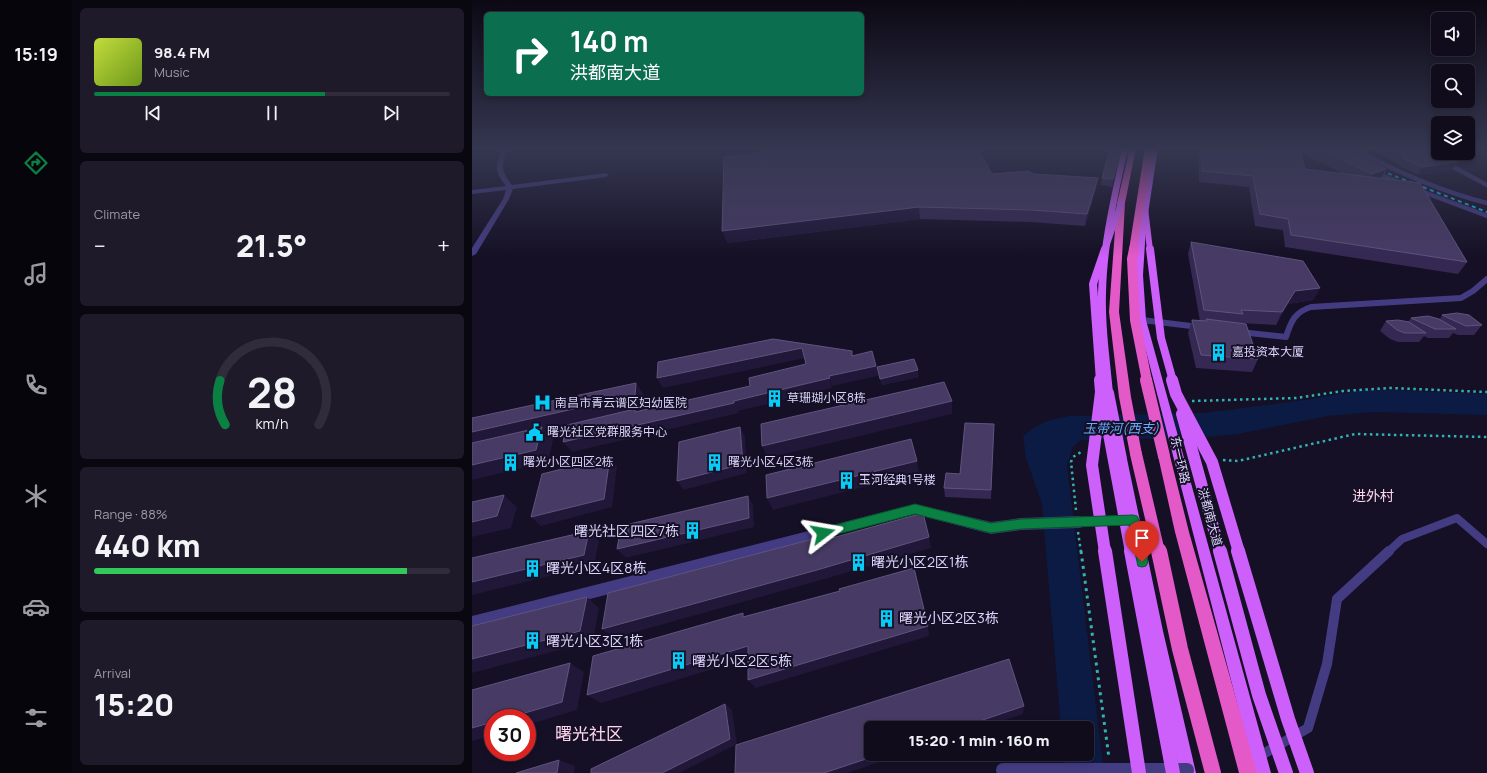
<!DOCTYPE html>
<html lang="en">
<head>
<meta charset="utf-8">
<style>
  :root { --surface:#100c1c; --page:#1e1a29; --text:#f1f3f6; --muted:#9c9ba3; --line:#302c3b; --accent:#0b8043 }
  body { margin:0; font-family:Manrope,"Noto Sans SC",sans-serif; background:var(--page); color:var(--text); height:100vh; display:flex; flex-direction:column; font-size:15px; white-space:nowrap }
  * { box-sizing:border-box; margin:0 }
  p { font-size:13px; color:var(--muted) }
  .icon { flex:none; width:22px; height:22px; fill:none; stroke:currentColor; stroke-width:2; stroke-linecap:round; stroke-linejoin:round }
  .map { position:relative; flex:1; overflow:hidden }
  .side { display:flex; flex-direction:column; gap:8px; padding:8px; background:#09070f; width:400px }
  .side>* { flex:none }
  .banner { position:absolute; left:12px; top:12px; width:380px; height:84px; border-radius:6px; box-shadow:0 2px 6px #0003,0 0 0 1px var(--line); background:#0b6e4f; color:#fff; overflow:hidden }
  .fabs { position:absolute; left:959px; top:12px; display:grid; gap:8px }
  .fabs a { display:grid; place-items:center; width:44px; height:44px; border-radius:6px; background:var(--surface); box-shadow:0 2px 6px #0003,0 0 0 1px var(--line); font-size:20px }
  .speed { position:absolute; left:12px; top:709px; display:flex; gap:8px; font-size:20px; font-weight:700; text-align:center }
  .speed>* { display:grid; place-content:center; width:52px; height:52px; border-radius:50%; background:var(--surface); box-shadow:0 2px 6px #0003,0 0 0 1px var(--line); line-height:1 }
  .speed .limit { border:6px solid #d22; background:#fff; color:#111 }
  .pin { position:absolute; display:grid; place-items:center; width:34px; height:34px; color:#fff; margin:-41px -17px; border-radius:50% 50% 50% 0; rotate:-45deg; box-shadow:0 0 4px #0007 }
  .pin .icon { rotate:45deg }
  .me { position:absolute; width:44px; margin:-22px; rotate:76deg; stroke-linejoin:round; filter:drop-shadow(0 0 3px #0008) }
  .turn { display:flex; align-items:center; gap:14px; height:84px; padding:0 20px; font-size:18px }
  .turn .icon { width:52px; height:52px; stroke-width:2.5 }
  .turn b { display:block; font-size:28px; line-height:34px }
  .big { font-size:30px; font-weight:800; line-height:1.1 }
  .side .widget { flex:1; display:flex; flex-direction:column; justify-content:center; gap:6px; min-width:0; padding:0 14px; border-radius:6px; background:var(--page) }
  .side .dial { align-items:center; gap:0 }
  .dial svg { height:104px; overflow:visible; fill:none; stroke:var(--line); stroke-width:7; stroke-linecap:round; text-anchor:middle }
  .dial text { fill:var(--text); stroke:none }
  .song { display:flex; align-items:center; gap:12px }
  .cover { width:48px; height:48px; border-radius:6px; background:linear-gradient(135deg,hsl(70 70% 55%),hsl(80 70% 35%)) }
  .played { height:4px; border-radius:2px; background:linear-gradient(90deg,var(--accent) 65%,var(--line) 65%) }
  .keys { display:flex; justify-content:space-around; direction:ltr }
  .heat { display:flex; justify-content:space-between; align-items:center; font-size:22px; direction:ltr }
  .charge { height:6px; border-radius:3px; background:linear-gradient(90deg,#34c759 88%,var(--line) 0) }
  .trip { position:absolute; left:392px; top:721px; width:230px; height:40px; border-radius:6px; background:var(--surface); box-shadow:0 2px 6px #0003,0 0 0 1px var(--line); font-weight:800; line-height:40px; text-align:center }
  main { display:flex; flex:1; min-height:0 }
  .tabs { display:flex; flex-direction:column; width:72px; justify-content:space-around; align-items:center; background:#06050b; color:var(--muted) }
  .tabs .icon { width:28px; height:28px }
  .tabs .active { color:var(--accent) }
  .tabs b { font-size:18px; color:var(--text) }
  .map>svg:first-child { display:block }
</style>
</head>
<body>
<main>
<nav class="tabs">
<b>15:19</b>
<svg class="icon active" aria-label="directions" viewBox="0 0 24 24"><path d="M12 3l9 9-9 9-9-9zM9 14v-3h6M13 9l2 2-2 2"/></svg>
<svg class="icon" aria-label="music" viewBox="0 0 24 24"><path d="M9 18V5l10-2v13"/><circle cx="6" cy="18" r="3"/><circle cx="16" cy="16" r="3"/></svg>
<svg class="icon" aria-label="phone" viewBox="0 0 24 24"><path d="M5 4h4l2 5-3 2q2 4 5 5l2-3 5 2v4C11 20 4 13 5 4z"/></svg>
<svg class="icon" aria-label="climate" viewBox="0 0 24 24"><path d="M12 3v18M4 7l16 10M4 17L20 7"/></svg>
<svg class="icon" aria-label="car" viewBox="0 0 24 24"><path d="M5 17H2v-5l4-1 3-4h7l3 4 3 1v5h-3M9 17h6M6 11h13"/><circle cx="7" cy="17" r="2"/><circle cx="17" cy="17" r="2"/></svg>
<svg class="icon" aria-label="filters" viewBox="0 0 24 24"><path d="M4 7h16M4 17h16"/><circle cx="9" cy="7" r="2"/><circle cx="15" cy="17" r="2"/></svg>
</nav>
<section class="side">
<div class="widget">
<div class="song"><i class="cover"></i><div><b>98.4 FM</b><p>Music</p></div></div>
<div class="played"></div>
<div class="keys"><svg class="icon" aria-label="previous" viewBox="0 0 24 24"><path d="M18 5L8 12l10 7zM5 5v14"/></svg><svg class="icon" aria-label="pause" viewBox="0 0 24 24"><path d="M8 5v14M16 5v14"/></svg><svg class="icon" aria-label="next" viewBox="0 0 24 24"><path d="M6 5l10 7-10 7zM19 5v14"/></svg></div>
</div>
<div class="widget"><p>Climate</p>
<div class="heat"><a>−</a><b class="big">21.5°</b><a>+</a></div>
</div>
<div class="widget dial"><svg viewBox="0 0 100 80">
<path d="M14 69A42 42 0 1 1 86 69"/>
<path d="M14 69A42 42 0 0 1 10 35" stroke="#0b8043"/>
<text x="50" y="56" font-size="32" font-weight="700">28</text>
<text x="50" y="72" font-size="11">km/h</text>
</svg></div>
<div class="widget"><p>Range · 88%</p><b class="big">440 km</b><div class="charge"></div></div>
<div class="widget"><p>Arrival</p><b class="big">15:20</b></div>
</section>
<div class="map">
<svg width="1015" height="773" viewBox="0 0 1015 773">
  <rect width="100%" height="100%" fill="#151025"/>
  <path fill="#0b1b43" d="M888 390H923L1015 394V415L902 412 856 416 766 434 726 438 609 440 601 447 595 465 632 773H593L591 754H615V728H589L570 504 554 458 551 436C570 421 575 420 598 416L731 413 833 400Z"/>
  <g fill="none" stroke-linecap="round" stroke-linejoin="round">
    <g stroke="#32b2b5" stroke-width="2.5" stroke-dasharray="2.5 3.5" stroke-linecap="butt">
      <path d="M720 401 824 398 871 391 919 388 1015 392"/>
      <path d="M751 460 766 461 883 434 1015 437"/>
      <path d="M604 510 599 462 601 457 609 452"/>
      <path d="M606 532 609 552"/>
    </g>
    <path stroke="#32b2b5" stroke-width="3" stroke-dasharray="3 4.5" stroke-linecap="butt" d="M609 551 637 758"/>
    <g stroke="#443c83" stroke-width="4.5">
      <path d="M880 148C923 171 967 191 1015 203"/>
      <path d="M891 148 896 151"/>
      <path d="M974 163 1015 185"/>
      <path d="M902 172 929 183"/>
      <path d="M946 190 1015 216"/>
    </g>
    <g stroke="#443c83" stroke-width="6">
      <path d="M670 320 727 327"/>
      <path d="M768 332 814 337C819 321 823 312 839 307L989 298 1001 291 1015 279"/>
    </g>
    <g stroke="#443c83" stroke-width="8">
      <path d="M68 437 101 430"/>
      <path d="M916 552 930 539 985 518 1015 544"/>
    </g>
    <path stroke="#443c83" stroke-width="10" d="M786 757 836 728 855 664 865 599 917 551"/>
    <g fill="#443c83" fill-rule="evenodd">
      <path d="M32 148H38C28 163 29 172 40 185L134 173 137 175 134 177 41 189 37 199 4 254 0 256V248L31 199 34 190 0 194V190L34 186C22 172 22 163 32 148Z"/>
      <path d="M443 504 519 522 549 518 553 520 555 524 553 528 549 530 519 534 443 514 0 630V616Z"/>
      <path d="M661 515 665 516 667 520 665 524 661 525 607 527 603 526 601 522 603 518 607 517Z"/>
    </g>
    <g fill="#cd5ffb" fill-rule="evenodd">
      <path d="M650 148H656C646 196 635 244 634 293 633 326 638 360 641 393L640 396H632L631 393C629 360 624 326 626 293 628 244 639 196 650 148Z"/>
      <path d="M680 148H686L674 227 671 275 674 320 799 773H783L666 320 663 275 666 227Z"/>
      <path d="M649 454 653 456 655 459 691 631 724 773H708L677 631 643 459 645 456Z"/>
    </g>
    <g fill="#e459c8" fill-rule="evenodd">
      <path d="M658 148H664L653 203 647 312 659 397 670 454 668 457 664 459 660 457 658 454 647 397 637 312 645 203Z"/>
      <path d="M692 451 696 452 698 456 717 532 785 773H767L703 532 686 456 688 452Z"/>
    </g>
    <path stroke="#07ccf8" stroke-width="2" stroke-dasharray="4 3.5" stroke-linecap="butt" d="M902 168 1015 212"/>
    <path stroke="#443c83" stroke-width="12" d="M549 524 607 522"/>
    <path stroke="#443c83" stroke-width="14" d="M531 770H715"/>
    <g stroke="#cd5ffb" stroke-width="6">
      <path d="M671 191 678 250"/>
      <path d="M633 250 649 203"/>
    </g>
    <g stroke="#cd5ffb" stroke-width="8">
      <path d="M678 249 689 338 701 381"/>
      <path d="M628 381 621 284 633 249"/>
    </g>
    <g stroke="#cd5ffb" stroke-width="12">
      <path d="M628 380 629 392 620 465 633 552"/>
      <path d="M700 380 704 394 740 462 767 552"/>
      <path d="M636 393 649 459"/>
      <path d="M631 402 659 552"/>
      <path d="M710 414 748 552"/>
    </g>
    <g stroke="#cd5ffb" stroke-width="14">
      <path d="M633 551 667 773"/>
      <path d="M659 551 701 773"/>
      <path d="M748 551 787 695 814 773"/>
      <path d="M766 551 816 719 835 773"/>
    </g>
    <path stroke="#e459c8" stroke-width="8" d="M661 250 677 148"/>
    <path stroke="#e459c8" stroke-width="10" d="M662 249 660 259 663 320 675 381"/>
    <g stroke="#e459c8" stroke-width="12">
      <path d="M674 380 692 456"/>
      <path d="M664 454 687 552"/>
    </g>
    <path stroke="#e459c8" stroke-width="16" d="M687 551 708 649 741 773"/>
  </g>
  <g fill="#352953" fill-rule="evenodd">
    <path d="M638 148H649L640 187 629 185 630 178Z"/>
    <path d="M726 148H871L908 178 995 262 986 274 813 247 811 230 783 226 777 187 727 182ZM829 153 866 171 871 174 833 169Z"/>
    <path d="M899 148H958L980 170 946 175 927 166 928 165Z"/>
    <path d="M520 174H562L624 190 613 226 559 222 448 219 255 243Z"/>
    <path d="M719 242 848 288 841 300 816 304 804 325 767 323 786 359 780 372 724 368 716 333 720 320 728 321 716 254Z"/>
    <path d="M970 315 1010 325 1002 335H986L981 333 977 338H956L952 336 947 342H926L918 339 908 331 914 321 936 322 939 318 968 319Z"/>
    <path d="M405 367 447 377 410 385Z"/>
    <path d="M522 424 519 499 473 497 472 488 488 474Z"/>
  </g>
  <g fill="#201739">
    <path d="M649 148 640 187 641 179Z"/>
    <path d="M985 162 980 170 946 175 950 167Z"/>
    <path d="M914 169 908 180 895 185 900 174Z"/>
    <path d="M626 178 624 190 613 226 615 214Z"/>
    <path d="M447 207 448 219 255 243 250 231Z"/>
    <path d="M848 288 841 300 816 304 804 325 810 312 823 291Z"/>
    <path d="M330 348 333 358 191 388 185 378Z"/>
    <path d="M404 366 406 376 360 386 357 376Z"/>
    <path d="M446 370 447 377 410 385 408 379Z"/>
    <path d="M358 378 360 388 266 411 267 413 100 452 91 442Z"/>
    <path d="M164 383 172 395 171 408 163 409 170 419 163 412V409L73 430 81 440 76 462 0 480V432Z"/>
    <path d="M480 401V414L296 458 290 446Z"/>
    <path d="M268 427 273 436 275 473 212 490 205 481Z"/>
    <path d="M138 457 145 467 140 507 69 526 59 517Z"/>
    <path d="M445 461 447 473 301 510 295 498Z"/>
    <path d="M32 495 45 507 39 528 0 537V522Z"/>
    <path d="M276 496 281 505 282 527 154 558 145 549Z"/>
    <path d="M117 531 127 541 122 565 0 595V582Z"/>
    <path d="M457 537 459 548 349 580 142 638 130 629Z"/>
    <path d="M115 597 127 608 121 641 0 673V659Z"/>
    <path d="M456 626 457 636 284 688 276 680Z"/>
    <path d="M276 646 284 656 129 703 115 695Z"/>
    <path d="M98 663 112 672 105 710 55 725V718H36Z"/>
    <path d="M253 704 260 710 265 744 207 773H190Z"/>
    <path d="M552 706 551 714 509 728H487Z"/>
    <path d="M21 722V735L0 741V728Z"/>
    <path d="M409 754H432L375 773H352Z"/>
    <path d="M87 760 103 766 102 773H85Z"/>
  </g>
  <g fill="#473b65" stroke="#5e547d">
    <path d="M321 148H506L520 174 556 171 562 174 626 178 615 214 560 210 447 207 250 231 252 157Z"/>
    <path d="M638 148H649L641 179 630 178Z"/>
    <path d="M730 148H828L833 169 948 183 995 262 819 235 816 219 788 214 781 176 730 171Z"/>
    <path d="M846 148H871L914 169 900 174Z"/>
    <path d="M917 148H958L985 162 950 167 931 158H934Z"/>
    <path d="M719 242 831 261 848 288 823 291 810 312 769 310 771 314 732 310Z"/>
    <path d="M985 313 997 315 1010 325 994 326 970 315Z"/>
    <path d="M956 316 967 319 984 329H963L939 318Z"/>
    <path d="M734 319 774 324 786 359 729 355 720 320 735 321Z"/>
    <path d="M926 320 937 322 954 333H933L925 330 914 321Z"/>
    <path d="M301 339 380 351V356L400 351 404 366 357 376 358 378 262 401V403L91 442 95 425 163 409V412L278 386 277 378 334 364 330 348 185 378 186 362Z"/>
    <path d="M442 359 446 370 408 379 405 367Z"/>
    <path d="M472 382 480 401 290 446 289 424Z"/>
    <path d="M164 383 163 395 0 432V418Z"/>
    <path d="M493 423 522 424 519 490 472 488 474 473 488 474Z"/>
    <path d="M70 427 64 450 0 465V443Z"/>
    <path d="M268 427 271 464 205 481 207 442Z"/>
    <path d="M439 439 445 461 295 498 294 475Z"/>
    <path d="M138 457 132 499 59 517 70 474Z"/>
    <path d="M32 495 25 516 0 522V502Z"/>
    <path d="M276 496 277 518 145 549 149 526Z"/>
    <path d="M451 513 457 537 345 570 130 629 136 593 341 539 342 543Z"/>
    <path d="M117 531 112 555 0 582V558Z"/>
    <path d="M442 568 456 626 276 680V646L115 695 121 656 271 613V617L368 591 367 589Z"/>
    <path d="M115 597 108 631 0 659V626Z"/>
    <path d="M537 659 552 706 487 728H399V754H409L352 773H263L264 745Z"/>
    <path d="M98 663 90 702 36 718H21V722L0 728V690Z"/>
    <path d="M253 704 258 739 190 773H119V769Z"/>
    <path d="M87 760 85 773H44Z"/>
  </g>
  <linearGradient id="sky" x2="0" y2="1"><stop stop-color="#0c0914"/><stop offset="0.58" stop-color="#353751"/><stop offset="1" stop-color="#353751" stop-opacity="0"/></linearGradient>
  <rect width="1015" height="257" fill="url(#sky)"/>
  <path fill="#0b8043" stroke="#07532c" d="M443 504 519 523 549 519 661 515 665 516 667 520 676 562 674 566 670 567 666 566 657 525 549 529 519 533 443 514 351 538 347 536 346 533 347 529 351 528Z"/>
  <defs>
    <symbol id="building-bare" viewBox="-9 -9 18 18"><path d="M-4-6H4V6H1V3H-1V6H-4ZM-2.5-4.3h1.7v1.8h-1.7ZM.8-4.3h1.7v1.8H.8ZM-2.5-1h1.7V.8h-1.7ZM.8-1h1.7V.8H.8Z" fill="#07ccf8" stroke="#151025" stroke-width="2.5" paint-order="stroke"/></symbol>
    <symbol id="hospital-bare" viewBox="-9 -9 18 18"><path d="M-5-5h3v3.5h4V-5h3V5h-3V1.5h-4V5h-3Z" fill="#07ccf8" stroke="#151025" stroke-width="2.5" paint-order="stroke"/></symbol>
    <symbol id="civic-bare" viewBox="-9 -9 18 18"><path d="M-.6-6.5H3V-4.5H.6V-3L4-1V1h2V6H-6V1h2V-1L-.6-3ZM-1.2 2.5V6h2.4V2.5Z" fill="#07ccf8" stroke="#151025" stroke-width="2.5" paint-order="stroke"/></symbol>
  </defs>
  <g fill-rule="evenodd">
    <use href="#building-bare" x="734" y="340" width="25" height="25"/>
    <use href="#building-bare" x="290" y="386" width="25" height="25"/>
    <use href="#hospital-bare" x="58" y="390" width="25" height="25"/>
    <use href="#civic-bare" x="50" y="420" width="25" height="25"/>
    <use href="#building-bare" x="26" y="450" width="25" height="25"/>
    <use href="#building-bare" x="230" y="450" width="25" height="25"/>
    <use href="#building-bare" x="362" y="468" width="25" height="25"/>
    <use href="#building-bare" x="208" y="518" width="25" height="25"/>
    <use href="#building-bare" x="374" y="550" width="25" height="25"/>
    <use href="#building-bare" x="48" y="556" width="25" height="25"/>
    <use href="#building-bare" x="402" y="606" width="25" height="25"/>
    <use href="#building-bare" x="48" y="628" width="25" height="25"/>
    <use href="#building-bare" x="194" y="648" width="25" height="25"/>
  </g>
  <g text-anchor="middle" stroke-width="4" stroke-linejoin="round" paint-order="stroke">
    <g font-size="12" fill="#ddd5fe" stroke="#151025" text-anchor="start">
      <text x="760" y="356">嘉投资本大厦</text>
      <text x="315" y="402">草珊瑚小区8栋</text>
      <text x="83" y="407">南昌市青云谱区妇幼医院</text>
      <text x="75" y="436">曙光社区党群服务中心</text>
      <text x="51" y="466">曙光小区四区2栋</text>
      <text x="256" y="466">曙光小区4区3栋</text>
      <text x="387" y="484">玉河经典1号楼</text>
    </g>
    <g font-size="12" fill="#ddd5fe" stroke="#151025">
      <text transform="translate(708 460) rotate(77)" y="4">东一环路</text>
      <text transform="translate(738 517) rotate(75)" y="4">洪都南大道</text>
    </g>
    <g font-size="13" font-style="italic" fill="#66aafb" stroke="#151025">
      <text x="649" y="433">玉带河(西支)</text>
    </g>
    <g font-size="14" fill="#fed7ed" stroke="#151025">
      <text x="901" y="501">进外村</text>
    </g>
    <g font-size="14" fill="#ddd5fe" stroke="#151025" text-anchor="start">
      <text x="207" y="536" text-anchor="end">曙光社区四区7栋</text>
      <text x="399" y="567">曙光小区2区1栋</text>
      <text x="74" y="573">曙光小区4区8栋</text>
      <text x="427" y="623">曙光小区2区3栋</text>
      <text x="74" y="646">曙光小区3区1栋</text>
      <text x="220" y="666">曙光小区2区5栋</text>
    </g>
    <g font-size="17" fill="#fed7ed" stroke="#151025">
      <text x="117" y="740">曙光社区</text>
    </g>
  </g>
</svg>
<div class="fabs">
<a><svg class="icon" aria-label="sound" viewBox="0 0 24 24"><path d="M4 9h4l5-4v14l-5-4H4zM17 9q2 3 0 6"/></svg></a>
<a><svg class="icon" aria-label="search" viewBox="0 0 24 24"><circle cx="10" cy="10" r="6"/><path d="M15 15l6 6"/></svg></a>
<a><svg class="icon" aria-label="layers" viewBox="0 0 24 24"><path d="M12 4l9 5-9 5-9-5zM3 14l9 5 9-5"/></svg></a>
</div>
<div class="speed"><div class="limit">30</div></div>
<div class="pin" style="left:670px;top:562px;background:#d93025"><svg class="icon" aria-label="arrive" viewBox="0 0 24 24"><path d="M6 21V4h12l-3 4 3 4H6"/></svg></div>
<svg class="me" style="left:351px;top:533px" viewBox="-20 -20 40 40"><path d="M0-17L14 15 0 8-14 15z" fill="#0b8043" stroke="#fff" stroke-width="4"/></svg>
<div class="trip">15:20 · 1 min · 160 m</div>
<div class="banner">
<div class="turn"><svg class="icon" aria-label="right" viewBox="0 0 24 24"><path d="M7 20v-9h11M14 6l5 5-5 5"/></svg><div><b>140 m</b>洪都南大道</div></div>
</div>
</div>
</main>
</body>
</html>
